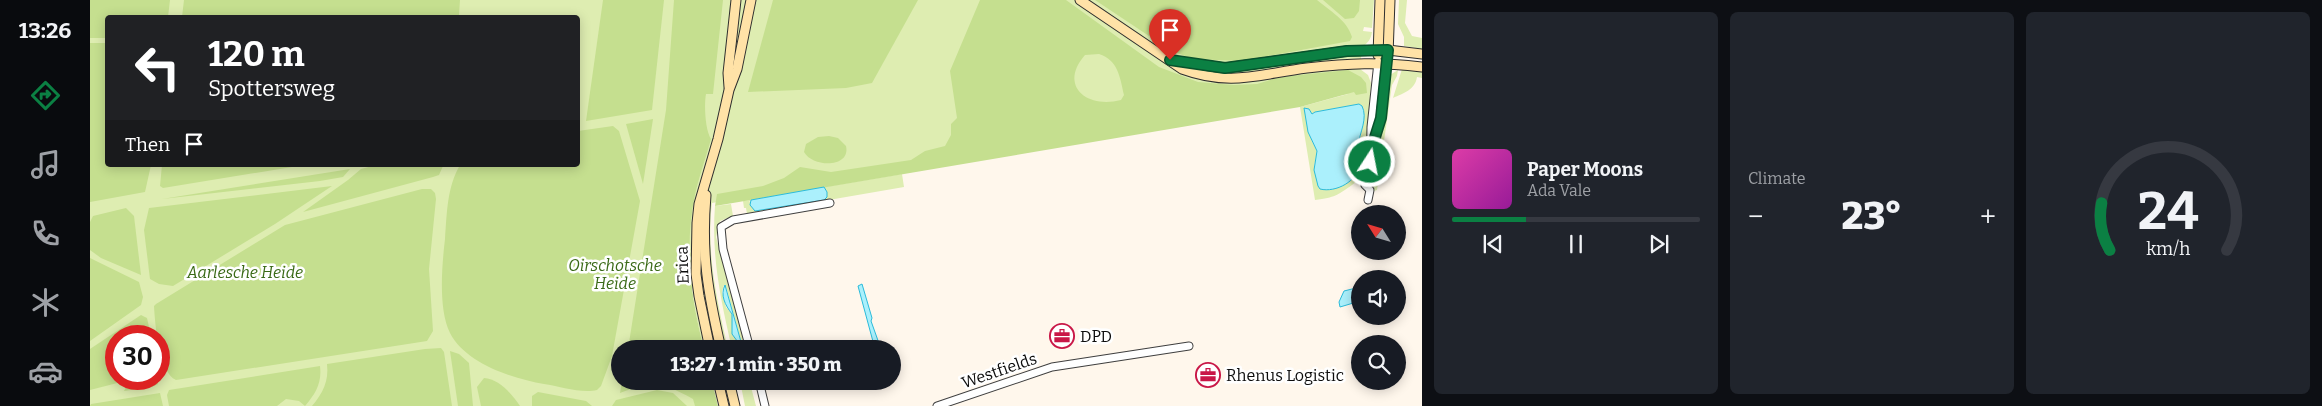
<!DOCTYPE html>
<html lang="en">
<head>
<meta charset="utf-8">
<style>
  :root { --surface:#171b24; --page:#20242c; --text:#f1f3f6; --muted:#9ea1a6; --line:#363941; --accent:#0b8043 }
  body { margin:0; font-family:Bitter,serif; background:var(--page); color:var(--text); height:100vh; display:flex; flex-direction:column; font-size:19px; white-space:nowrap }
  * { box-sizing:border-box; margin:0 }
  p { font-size:16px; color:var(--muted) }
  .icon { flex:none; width:28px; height:28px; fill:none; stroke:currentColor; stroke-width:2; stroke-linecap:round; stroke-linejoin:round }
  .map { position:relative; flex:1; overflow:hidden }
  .side { display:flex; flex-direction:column; gap:12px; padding:12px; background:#0d0f14; width:900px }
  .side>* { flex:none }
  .guide { position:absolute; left:15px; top:15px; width:475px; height:152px; border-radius:5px; box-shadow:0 2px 12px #0003; background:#202124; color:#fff; overflow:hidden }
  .needle { width:32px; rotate:307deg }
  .controls { position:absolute; left:1261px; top:205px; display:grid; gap:10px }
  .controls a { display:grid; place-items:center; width:55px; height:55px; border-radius:50%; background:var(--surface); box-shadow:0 2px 12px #0003; font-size:25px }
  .speed { position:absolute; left:15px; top:325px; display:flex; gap:10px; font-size:25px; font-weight:700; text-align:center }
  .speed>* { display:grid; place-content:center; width:65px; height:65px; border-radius:50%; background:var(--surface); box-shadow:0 2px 12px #0003; line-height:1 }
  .speed .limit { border:8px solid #d22; background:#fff; color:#111 }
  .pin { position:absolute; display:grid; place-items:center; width:42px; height:42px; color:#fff; margin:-51px -21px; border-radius:50% 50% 50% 0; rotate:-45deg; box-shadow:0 0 5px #0007 }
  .pin .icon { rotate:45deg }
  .me { position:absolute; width:55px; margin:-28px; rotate:11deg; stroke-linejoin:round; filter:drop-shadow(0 0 4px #0008) }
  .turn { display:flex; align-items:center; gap:18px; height:105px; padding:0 20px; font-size:22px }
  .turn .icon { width:65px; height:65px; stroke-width:2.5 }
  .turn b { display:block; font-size:35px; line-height:42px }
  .then { display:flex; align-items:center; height:48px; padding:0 20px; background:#0003; gap:10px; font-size:19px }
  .big { font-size:38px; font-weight:800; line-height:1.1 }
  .side .card { flex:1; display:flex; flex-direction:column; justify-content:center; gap:8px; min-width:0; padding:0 18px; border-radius:8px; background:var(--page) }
  .side .dial { align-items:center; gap:0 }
  .dial svg { height:130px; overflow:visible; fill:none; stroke:var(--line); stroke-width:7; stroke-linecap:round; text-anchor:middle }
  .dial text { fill:var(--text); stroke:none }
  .song { display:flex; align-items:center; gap:15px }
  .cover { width:60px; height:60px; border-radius:8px; background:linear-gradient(135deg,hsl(320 70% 55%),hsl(300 70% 35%)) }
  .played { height:5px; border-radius:2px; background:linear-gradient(90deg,var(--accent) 30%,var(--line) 30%) }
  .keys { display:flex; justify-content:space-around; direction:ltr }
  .heat { display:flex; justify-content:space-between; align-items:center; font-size:28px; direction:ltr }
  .side .tiles { flex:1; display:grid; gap:12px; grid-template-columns:repeat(3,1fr) }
  .trip { position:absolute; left:521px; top:340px; width:290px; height:50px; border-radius:25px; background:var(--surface); box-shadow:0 2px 12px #0003; font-weight:800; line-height:50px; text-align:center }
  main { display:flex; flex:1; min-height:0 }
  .dock { display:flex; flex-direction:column; width:90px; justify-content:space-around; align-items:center; background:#090b0e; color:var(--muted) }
  .dock .icon { width:35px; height:35px }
  .dock .current { color:var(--accent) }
  .dock b { font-size:22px; color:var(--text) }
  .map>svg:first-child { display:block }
</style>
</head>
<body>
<main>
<nav class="dock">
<b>13:26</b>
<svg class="icon current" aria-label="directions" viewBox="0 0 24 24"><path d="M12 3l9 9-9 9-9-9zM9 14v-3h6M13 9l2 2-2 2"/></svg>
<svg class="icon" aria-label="music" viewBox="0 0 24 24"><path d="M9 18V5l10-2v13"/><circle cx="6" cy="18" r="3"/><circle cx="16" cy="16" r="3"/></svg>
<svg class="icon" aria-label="phone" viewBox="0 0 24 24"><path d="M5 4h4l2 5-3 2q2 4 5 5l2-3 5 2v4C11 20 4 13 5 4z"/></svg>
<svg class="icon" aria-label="climate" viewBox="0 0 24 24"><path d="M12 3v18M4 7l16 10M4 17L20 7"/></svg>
<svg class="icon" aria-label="car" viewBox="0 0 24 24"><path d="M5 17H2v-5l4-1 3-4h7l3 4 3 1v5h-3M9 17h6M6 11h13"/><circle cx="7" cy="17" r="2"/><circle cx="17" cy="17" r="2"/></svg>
</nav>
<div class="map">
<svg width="1332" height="406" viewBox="0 0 1332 406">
  <rect width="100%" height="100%" fill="#fff7ec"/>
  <g fill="#deedb1" fill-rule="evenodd">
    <path d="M0 0H1284L1282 28 1274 27 1273 31 1282 32C1281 39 1278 43 1272 47L1270 69 1278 75 1281 83 1277 172C1274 180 1268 180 1262 185 1246 196 1246 197 1225 200L1210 107 1258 94 957 142 622 203C616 253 627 300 638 349H633L604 228 619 349H614C604 313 601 279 599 242L602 310 611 349H530V381H619L624 406H0ZM18 18H488V165H18ZM1269 104 1274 113 1268 149 1224 167 1227 151 1221 139 1214 108 1222 114 1225 112ZM26 336H69V379H26Z"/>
    <path d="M1309 0H1317L1315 23 1322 36 1332 38V49L1314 46V37L1308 24Z"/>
    <path d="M1312 69H1332V78L1327 77C1325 90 1314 93 1303 98Z"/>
    <path d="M1308 70 1307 76 1302 85 1287 190 1284 191 1281 186 1286 144 1297 112 1300 75Z"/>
    <path d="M812 174 814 187 657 214 656 208H654L653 201 661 200 659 202 737 197V192L734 187Z"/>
    <path d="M641 204 643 216 630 221 626 237 656 349H653L637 290 634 285 632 292 636 307 642 314 643 321 642 325 643 335 652 349H642C631 301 621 256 625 206Z"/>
    <path d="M613 210 629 349H623L608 274Z"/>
    <path d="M650 381H654L655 384 661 387 666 406H655Z"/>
  </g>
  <g fill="#c5df8f" fill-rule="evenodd">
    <path d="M0 0H80L78 17 18 18 17 38H0Z"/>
    <path d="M94 0H370L369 15H367L92 17Z"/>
    <path d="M513 0H574L562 110 496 121Z"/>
    <path d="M584 0H633L623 94H616C614 104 615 130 621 139 616 158 609 176 605 195 594 246 601 299 614 349H538L576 110Z"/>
    <path d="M683 0H828L782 83 756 88 658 92Z"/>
    <path d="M890 0H976L1069 67 1108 82 1144 85 1167 84 1190 77 1258 70 1271 77 1276 83 1277 93 1266 95 1264 92 1210 107 625 206 627 194 673 186 694 178 710 167 741 172 821 160 835 151 855 146 861 135V124L867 118 860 71ZM1009 54C1028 60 1030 77 1034 95L1031 100C997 109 968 86 995 55Z"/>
    <path d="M1005 0H1227C1240 11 1257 20 1262 37L1260 41 1151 61 1102 59 1080 50Z"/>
    <path d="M1233 0H1270L1269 11 1264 18 1255 19Z"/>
    <path d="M0 43H17L18 165H61L55 192 0 202Z"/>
    <path d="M563 119 553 184 536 124Z"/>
    <path d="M523 126 529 131 550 201 522 356 511 386 507 390C492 394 469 386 454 384 423 379 375 363 360 333 348 309 352 265 355 239 357 213 357 187 370 165H488V131Z"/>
    <path d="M739 136 748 138 756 146C761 168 723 168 714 152L716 144 728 137Z"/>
    <path d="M72 165H214L73 188 70 186Z"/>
    <path d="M286 165 353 166 349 175 343 177 213 212 258 180 271 169Z"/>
    <path d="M260 169 253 177 230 181 72 199Z"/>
    <path d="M242 186 185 224 83 286 69 284 60 279 54 230 59 208Z"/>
    <path d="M332 189H341L345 193 346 199 339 269 343 331 337 341 86 380C69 373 65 324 64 306L66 304 195 225Z"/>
    <path d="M36 208 44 216 51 275 11 258 0 250V222L3 216Z"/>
    <path d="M0 258 49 282 53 297 51 305 0 341Z"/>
    <path d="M51 315 57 318 61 336H26V379H43L0 390V349Z"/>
    <path d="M351 348 354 352 362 406H222C233 393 239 381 237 364L335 349Z"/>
    <path d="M360 351 369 354 379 363 383 406H368Z"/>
    <path d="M230 366C232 383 226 393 215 406L209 401 196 399 187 406H79L77 395 79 390Z"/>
    <path d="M394 378C409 379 422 394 430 406H391L387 387Z"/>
    <path d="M58 379H68V384L62 387 34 391 36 387Z"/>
    <path d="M532 381H622L628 406H605L603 399C572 382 564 380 530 393Z"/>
    <path d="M567 390 583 393 597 406H522L526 400Z"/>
    <path d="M448 392 496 401 502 406H442V396Z"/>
    <path d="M70 393 73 406H0L1 404Z"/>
  </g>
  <g fill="#abf0fc" stroke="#2bbbda">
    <path d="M1269 104 1272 106C1278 118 1270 132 1268 145 1267 151 1270 158 1270 164 1268 181 1246 193 1230 189L1228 186 1224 170 1227 151 1218 132 1214 108 1219 109 1222 114 1225 112Z"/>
    <path d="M734 187 737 192V197L734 200 665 211 660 205 661 200Z"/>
    <path d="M772 284 782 318 781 321 791 349H785L768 286Z"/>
    <path d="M635 285 653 349 642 334V314C635 305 630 295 635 285Z"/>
    <path d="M1270 287V301L1250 307 1249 302 1254 291Z"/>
  </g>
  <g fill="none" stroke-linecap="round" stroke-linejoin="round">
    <defs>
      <g id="street">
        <path d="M1283 145 1291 117 1297 63"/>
        <path d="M1278 200 1280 190 1275 185 1280 174 1281 127 1288 62"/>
        <path d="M660 349 633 249 631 227 643 220 740 203"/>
        <path d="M669 381 675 406"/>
        <path d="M847 406 962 367 1099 346"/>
      </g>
      <g id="secondary">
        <path d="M990 0 1092 69C1141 87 1169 74 1217 68 1260 63 1289 62 1332 67"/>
        <path d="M1288 55 1290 0"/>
        <path d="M1298 55 1300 0"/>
        <path d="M1083 61 1135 68 1257 51 1298 50 1332 54"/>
        <path d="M639 87 638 73 646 0"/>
        <path d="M616 195C611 254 618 293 631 349"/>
        <path d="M620 349 609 296 606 274 607 223 609 204 628 139 639 90 647 69 661 0"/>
        <path d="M628 381 634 406"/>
        <path d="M639 381 645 406"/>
      </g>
    </defs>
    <use href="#street" stroke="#3f3f3f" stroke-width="9"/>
    <use href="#secondary" stroke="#2e2e2e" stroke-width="11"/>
    <use href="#street" stroke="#fff" stroke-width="7"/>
    <use href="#secondary" stroke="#ffe2a7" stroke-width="9"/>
  </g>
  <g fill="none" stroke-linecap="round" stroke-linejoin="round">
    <defs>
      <path id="route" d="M1080 60 1135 68 1257 51 1298 50 1291 118 1281 150 1280 162"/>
    </defs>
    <use href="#route" stroke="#07532c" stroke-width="12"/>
    <use href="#route" stroke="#0b8043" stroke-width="9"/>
  </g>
  <defs>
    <symbol id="office-ring" viewBox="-11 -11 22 22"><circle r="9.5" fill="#fff" stroke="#c91747" stroke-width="1.5"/><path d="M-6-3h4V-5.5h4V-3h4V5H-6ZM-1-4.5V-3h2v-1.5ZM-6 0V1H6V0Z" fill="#c91747"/></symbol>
  </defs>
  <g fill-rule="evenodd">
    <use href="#office-ring" x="958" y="322" width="28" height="28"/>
    <use href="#office-ring" x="1104" y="361" width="28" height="28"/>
  </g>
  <g text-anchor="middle" stroke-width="5" stroke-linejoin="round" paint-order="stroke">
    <g font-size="16" font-style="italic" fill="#3a6a17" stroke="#fff">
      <text x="525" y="271">Oirschotsche<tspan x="525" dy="18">Heide</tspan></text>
      <text x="155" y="278">Aarlesche Heide</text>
    </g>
    <g font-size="16" fill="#0c0c0c" stroke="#fff">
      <text transform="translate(592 265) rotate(-92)" y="6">Erica</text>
      <text transform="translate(909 370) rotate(-19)" y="6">Westfields</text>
    </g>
    <g font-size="16" fill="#0c0c0c" stroke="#fff" text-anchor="start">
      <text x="990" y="342">DPD</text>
      <text x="1136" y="381">Rhenus Logistic</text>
    </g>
  </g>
</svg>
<div class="controls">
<a><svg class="needle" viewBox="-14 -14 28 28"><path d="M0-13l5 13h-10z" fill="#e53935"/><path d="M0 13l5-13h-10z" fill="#9ea1a6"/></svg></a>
<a><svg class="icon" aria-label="sound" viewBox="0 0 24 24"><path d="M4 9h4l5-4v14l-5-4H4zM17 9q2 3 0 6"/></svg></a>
<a><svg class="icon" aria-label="search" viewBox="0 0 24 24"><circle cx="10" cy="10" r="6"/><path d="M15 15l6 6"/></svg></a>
</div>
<div class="speed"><div class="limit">30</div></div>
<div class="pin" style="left:1080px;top:60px;background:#d93025"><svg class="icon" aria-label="arrive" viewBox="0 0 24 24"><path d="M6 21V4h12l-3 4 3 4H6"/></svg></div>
<svg class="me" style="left:1280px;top:162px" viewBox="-20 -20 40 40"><circle r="17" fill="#0b8043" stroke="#fff" stroke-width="3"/><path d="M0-11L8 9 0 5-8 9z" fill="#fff"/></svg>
<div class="trip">13:27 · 1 min · 350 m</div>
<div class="guide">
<div class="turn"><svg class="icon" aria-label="left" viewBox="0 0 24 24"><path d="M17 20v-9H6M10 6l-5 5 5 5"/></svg><div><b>120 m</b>Spottersweg</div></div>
<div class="then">Then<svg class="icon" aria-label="arrive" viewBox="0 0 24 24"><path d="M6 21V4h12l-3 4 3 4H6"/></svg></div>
</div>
</div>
<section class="side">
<div class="tiles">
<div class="card">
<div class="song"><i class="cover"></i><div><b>Paper Moons</b><p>Ada Vale</p></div></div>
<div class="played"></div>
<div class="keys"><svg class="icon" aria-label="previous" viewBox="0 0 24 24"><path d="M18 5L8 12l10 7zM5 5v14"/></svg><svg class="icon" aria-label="pause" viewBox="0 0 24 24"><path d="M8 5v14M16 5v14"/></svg><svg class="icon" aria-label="next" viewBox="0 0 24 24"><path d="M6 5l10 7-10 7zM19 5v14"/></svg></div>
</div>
<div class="card"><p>Climate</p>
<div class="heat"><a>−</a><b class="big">23°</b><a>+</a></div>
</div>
<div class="card dial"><svg viewBox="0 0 100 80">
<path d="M14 69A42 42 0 1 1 86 69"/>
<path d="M14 69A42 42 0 0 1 9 40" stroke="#0b8043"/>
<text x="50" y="56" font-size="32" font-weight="700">24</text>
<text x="50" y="72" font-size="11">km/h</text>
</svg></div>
</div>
</section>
</main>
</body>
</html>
